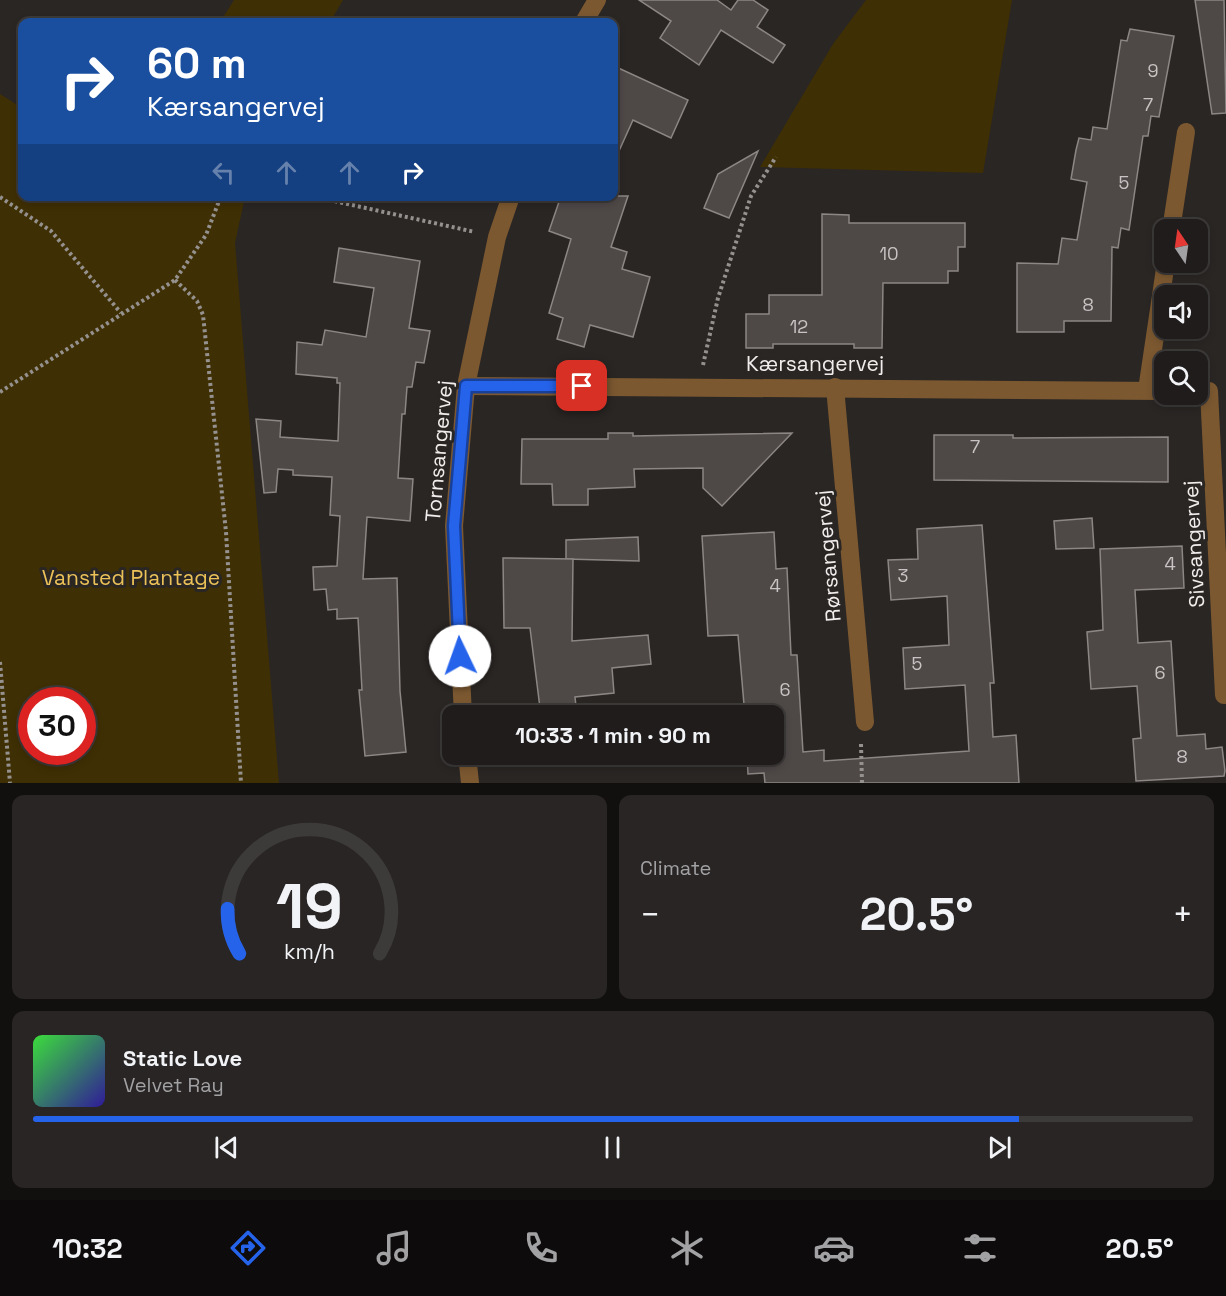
<!DOCTYPE html>
<html lang="en">
<head>
<meta charset="utf-8">
<style>
  :root { --surface:#201c1b; --page:#282524; --text:#f1f3f6; --muted:#a2a1a3; --line:#3d3a3a; --accent:#2563eb }
  body { margin:0; font-family:"Space Grotesk",sans-serif; background:var(--page); color:var(--text); height:100vh; display:flex; flex-direction:column; font-size:22px; white-space:nowrap }
  * { box-sizing:border-box; margin:0 }
  p { font-size:20px; color:var(--muted) }
  .icon { flex:none; width:33px; height:33px; fill:none; stroke:currentColor; stroke-width:2; stroke-linecap:round; stroke-linejoin:round }
  .map { position:relative; height:783px; overflow:hidden }
  .drawer { display:flex; flex-direction:column; gap:12px; padding:12px; background:#120f0f; flex:1 }
  .drawer>* { flex:none }
  .hud { position:absolute; left:18px; top:18px; width:600px; height:183px; border-radius:12px; box-shadow:0 3px 9px #0003,0 0 0 2px var(--line); background:#1a4fa0; color:#fff; overflow:hidden }
  .needle { width:39px; rotate:347deg }
  .fabs { position:absolute; left:1154px; top:219px; display:grid; gap:12px }
  .fabs a { display:grid; place-items:center; width:54px; height:54px; border-radius:12px; background:var(--surface); box-shadow:0 3px 9px #0003,0 0 0 2px var(--line); font-size:30px }
  .speed { position:absolute; left:18px; top:687px; display:flex; gap:12px; font-size:30px; font-weight:700; text-align:center }
  .speed>* { display:grid; place-content:center; width:78px; height:78px; border-radius:50%; background:var(--surface); box-shadow:0 3px 9px #0003,0 0 0 2px var(--line); line-height:1 }
  .speed .limit { border:9px solid #d22; background:#fff; color:#111 }
  .pin { position:absolute; display:grid; place-items:center; width:51px; height:51px; color:#fff; margin:-26px; border-radius:12px; box-shadow:0 3px 9px #0006 }
  .me { position:absolute; width:66px; margin:-33px; rotate:357deg; stroke-linejoin:round; filter:drop-shadow(0 0 4px #0008) }
  .turn { display:flex; align-items:center; gap:21px; height:126px; padding:0 30px; font-size:27px }
  .turn .icon { width:78px; height:78px; stroke-width:2.5 }
  .turn b { display:block; font-size:42px; line-height:51px }
  .lanes { display:flex; align-items:center; height:57px; padding:0 30px; background:#0003; justify-content:center; gap:30px; direction:ltr }
  .lanes .off { opacity:.35 }
  .big { font-size:45px; font-weight:600; line-height:1.1 }
  .drawer .card { flex:1; display:flex; flex-direction:column; justify-content:center; gap:9px; min-width:0; padding:0 21px; border-radius:12px; background:var(--page) }
  .drawer .dial { align-items:center; gap:0 }
  .dial svg { height:156px; overflow:visible; fill:none; stroke:var(--line); stroke-width:7; stroke-linecap:round; text-anchor:middle }
  .dial text { fill:var(--text); stroke:none }
  .song { display:flex; align-items:center; gap:18px }
  .cover { width:72px; height:72px; border-radius:9px; background:linear-gradient(135deg,hsl(120 70% 55%),hsl(250 70% 35%)) }
  .played { height:6px; border-radius:3px; background:linear-gradient(90deg,var(--accent) 85%,var(--line) 85%) }
  .keys { display:flex; justify-content:space-around; direction:ltr }
  .heat { display:flex; justify-content:space-between; align-items:center; font-size:33px; direction:ltr }
  .drawer .tiles { flex:1; display:grid; gap:12px; grid-template-columns:1fr 1fr }
  .card:last-child { grid-column:span 2 }
  .trip { position:absolute; left:442px; top:705px; width:342px; height:60px; border-radius:12px; background:var(--surface); box-shadow:0 3px 9px #0003,0 0 0 2px var(--line); font-weight:600; line-height:60px; text-align:center }
  .tab-bar { display:flex; height:96px; justify-content:space-around; align-items:center; background:#0d0b0b; color:var(--muted) }
  .tab-bar .icon { width:42px; height:42px }
  .tab-bar .current { color:var(--accent) }
  .tab-bar b { font-size:27px; color:var(--text) }
  .map>svg:first-child { display:block }
</style>
</head>
<body>
<div class="map">
<svg width="1226" height="783" viewBox="0 0 1226 783">
  <rect width="100%" height="100%" fill="#2a2624"/>
  <g fill="#3f2f04" fill-rule="evenodd">
    <path d="M234 0H343L330 22H220Z"/>
    <path d="M866 0H1012L983 173 760 167 833 44Z"/>
    <path d="M0 94 22 108V196L245 197 235 243 279 783H0ZM32 700H82V752H32Z"/>
  </g>
  <g fill="#4e4847" stroke="#8c8685" stroke-width="1.5">
    <path d="M639 0H717L731 10 738 0H753L768 10 757 27 785 45 773 63 721 30 699 65 660 38 671 21Z"/>
    <path d="M1195 0H1224L1226 113 1212 114Z"/>
    <path d="M1130 29 1174 36 1159 117 1151 116 1148 136H1143L1129 230 1121 228 1118 248 1112 247 1111 321H1064V332H1017V263L1058 264 1062 238 1077 240 1087 182 1071 179 1076 150 1079 138 1091 140 1093 127 1107 129 1121 40 1127 41Z"/>
    <path d="M614 66 688 100 671 138 633 120 614 162Z"/>
    <path d="M758 151 729 218 704 208 718 174Z"/>
    <path d="M561 196H628L611 247 627 252 622 269 650 277 633 337 590 325 584 347 557 339 563 318 549 313 571 239 549 231Z"/>
    <path d="M822 214 849 215V223H965V247H958V271H948V283H883L882 348H854V344H773V348H746V314H769V295H822Z"/>
    <path d="M339 248 420 261 409 328 430 331 424 363 416 362 412 387H407L405 414H402L398 478 413 479 410 521 367 517 363 579 397 578 400 691 406 752 365 756 359 690H362L358 618 337 619V609L328 610 326 589 314 590 313 567 337 566 340 516 330 515 332 477 293 475V470L278 469 276 492 264 493 256 419 281 421 280 437 338 441 340 383H337V378L296 374 297 342 322 345 325 330 366 337 374 288 334 282Z"/>
    <path d="M608 433H633V436L792 433 722 506 703 488V468L634 469 635 487 588 489V505H553L552 484H521L522 439H608Z"/>
    <path d="M934 435H1013V438L1168 437V482L934 480Z"/>
    <path d="M1092 518 1094 548 1056 549 1054 521Z"/>
    <path d="M982 525 994 683H990L993 737 1016 735 1019 783H765L764 773 748 774 747 754H774V716H745L738 635 708 636 702 536 774 532 776 569 787 568 791 655H797L803 752 824 750V761L969 751 965 685 905 689 903 648 949 645 947 596 891 600 888 560 918 559 917 529Z"/>
    <path d="M638 537 639 561 566 559V540Z"/>
    <path d="M1182 546 1184 588 1135 590 1138 643 1171 641 1177 736 1205 734 1206 749 1222 747 1225 771 1224 776 1136 781 1133 739 1141 738 1137 686 1091 689 1087 632 1103 630 1100 549Z"/>
    <path d="M503 558 573 559 572 641 648 635 651 664 612 668 614 693 575 697 577 716H541L530 628H504Z"/>
  </g>
  <g fill="none" stroke-linecap="round" stroke-linejoin="round">
    <g stroke="#95918f" stroke-width="4" stroke-dasharray="3 3" stroke-linecap="butt">
      <path d="M311 196 475 232"/>
      <path d="M0 197 51 231 121 313"/>
      <path d="M175 280 197 301 203 315 226 532 241 783"/>
      <path d="M703 365 718 298 751 196 776 157"/>
      <path d="M0 392 175 280 206 235 221 196"/>
      <path d="M0 662 10 783"/>
      <path d="M861 744 862 783"/>
    </g>
    <g stroke="#7b5830" stroke-width="18">
      <path d="M584 22 597 0"/>
      <path d="M1171 230 1186 132"/>
      <path d="M466 386 1164 391"/>
      <path d="M835 387 865 722"/>
      <path d="M1147 390 1166 262"/>
      <path d="M1209 391 1224 695"/>
      <path d="M463 716 454 526 466 386 497 237 511 196"/>
      <path d="M467 754 470 783"/>
    </g>
  </g>
  <g fill="none" stroke-linecap="round" stroke-linejoin="round">
    <defs>
      <path id="route" d="M460 656 454 526 466 386H582"/>
    </defs>
    <use href="#route" stroke="#184099" stroke-width="15"/>
    <use href="#route" stroke="#2563eb" stroke-width="10"/>
  </g>
  <g text-anchor="middle" stroke-width="6" stroke-linejoin="round" paint-order="stroke">
    <g font-size="18" fill="#c8c4c3">
      <text x="1153" y="77">9</text>
      <text x="1148" y="111">7</text>
      <text x="1124" y="189">5</text>
      <text x="889" y="260">10</text>
      <text x="1088" y="311">8</text>
      <text x="799" y="333">12</text>
      <text x="975" y="453">7</text>
      <text x="1170" y="570">4</text>
      <text x="903" y="582">3</text>
      <text x="775" y="592">4</text>
      <text x="917" y="670">5</text>
      <text x="1160" y="679">6</text>
      <text x="785" y="696">6</text>
      <text x="1182" y="763">8</text>
    </g>
    <g font-size="21" fill="#f1edec" stroke="#2a2624">
      <text x="815" y="371">Kærsangervej</text>
      <text transform="translate(439 451) rotate(-85)" y="7">Tornsangervej</text>
      <text transform="translate(1194 544) rotate(-93)" y="7">Sivsangervej</text>
      <text transform="translate(828 556) rotate(-95)" y="7">Rørsangervej</text>
    </g>
    <g font-size="21" fill="#ecc258" stroke="#2a2624">
      <text x="131" y="585">Vansted Plantage</text>
    </g>
  </g>
</svg>
<div class="fabs">
<a><svg class="needle" viewBox="-14 -14 28 28"><path d="M0-13l5 13h-10z" fill="#e53935"/><path d="M0 13l5-13h-10z" fill="#a2a1a3"/></svg></a>
<a><svg class="icon" aria-label="sound" viewBox="0 0 24 24"><path d="M4 9h4l5-4v14l-5-4H4zM17 9q2 3 0 6"/></svg></a>
<a><svg class="icon" aria-label="search" viewBox="0 0 24 24"><circle cx="10" cy="10" r="6"/><path d="M15 15l6 6"/></svg></a>
</div>
<div class="speed"><div class="limit">30</div></div>
<div class="pin" style="left:582px;top:386px;background:#d93025"><svg class="icon" aria-label="arrive" viewBox="0 0 24 24"><path d="M6 21V4h12l-3 4 3 4H6"/></svg></div>
<svg class="me" style="left:460px;top:656px" viewBox="-20 -20 40 40"><circle r="19" fill="#fff"/><path d="M0-13L10 11 0 6-10 11z" fill="#2563eb"/></svg>
<div class="trip">10:33 · 1 min · 90 m</div>
<div class="hud">
<div class="turn"><svg class="icon" aria-label="right" viewBox="0 0 24 24"><path d="M7 20v-9h11M14 6l5 5-5 5"/></svg><div><b>60 m</b>Kærsangervej</div></div>
<div class="lanes"><svg class="icon off" aria-label="left" viewBox="0 0 24 24"><path d="M17 20v-9H6M10 6l-5 5 5 5"/></svg><svg class="icon off" aria-label="ahead" viewBox="0 0 24 24"><path d="M12 20V5M6 11l6-6 6 6"/></svg><svg class="icon off" aria-label="ahead" viewBox="0 0 24 24"><path d="M12 20V5M6 11l6-6 6 6"/></svg><svg class="icon" aria-label="right" viewBox="0 0 24 24"><path d="M7 20v-9h11M14 6l5 5-5 5"/></svg></div>
</div>
</div>
<section class="drawer">
<div class="tiles">
<div class="card dial"><svg viewBox="0 0 100 80">
<path d="M14 69A42 42 0 1 1 86 69"/>
<path d="M14 69A42 42 0 0 1 8 46" stroke="#2563eb"/>
<text x="50" y="56" font-size="32" font-weight="700">19</text>
<text x="50" y="72" font-size="11">km/h</text>
</svg></div>
<div class="card"><p>Climate</p>
<div class="heat"><a>−</a><b class="big">20.5°</b><a>+</a></div>
</div>
<div class="card">
<div class="song"><i class="cover"></i><div><b>Static Love</b><p>Velvet Ray</p></div></div>
<div class="played"></div>
<div class="keys"><svg class="icon" aria-label="previous" viewBox="0 0 24 24"><path d="M18 5L8 12l10 7zM5 5v14"/></svg><svg class="icon" aria-label="pause" viewBox="0 0 24 24"><path d="M8 5v14M16 5v14"/></svg><svg class="icon" aria-label="next" viewBox="0 0 24 24"><path d="M6 5l10 7-10 7zM19 5v14"/></svg></div>
</div>
</div>
</section>
<nav class="tab-bar">
<b>10:32</b>
<svg class="icon current" aria-label="directions" viewBox="0 0 24 24"><path d="M12 3l9 9-9 9-9-9zM9 14v-3h6M13 9l2 2-2 2"/></svg>
<svg class="icon" aria-label="music" viewBox="0 0 24 24"><path d="M9 18V5l10-2v13"/><circle cx="6" cy="18" r="3"/><circle cx="16" cy="16" r="3"/></svg>
<svg class="icon" aria-label="phone" viewBox="0 0 24 24"><path d="M5 4h4l2 5-3 2q2 4 5 5l2-3 5 2v4C11 20 4 13 5 4z"/></svg>
<svg class="icon" aria-label="climate" viewBox="0 0 24 24"><path d="M12 3v18M4 7l16 10M4 17L20 7"/></svg>
<svg class="icon" aria-label="car" viewBox="0 0 24 24"><path d="M5 17H2v-5l4-1 3-4h7l3 4 3 1v5h-3M9 17h6M6 11h13"/><circle cx="7" cy="17" r="2"/><circle cx="17" cy="17" r="2"/></svg>
<svg class="icon" aria-label="filters" viewBox="0 0 24 24"><path d="M4 7h16M4 17h16"/><circle cx="9" cy="7" r="2"/><circle cx="15" cy="17" r="2"/></svg>
<b>20.5°</b>
</nav>
</body>
</html>
